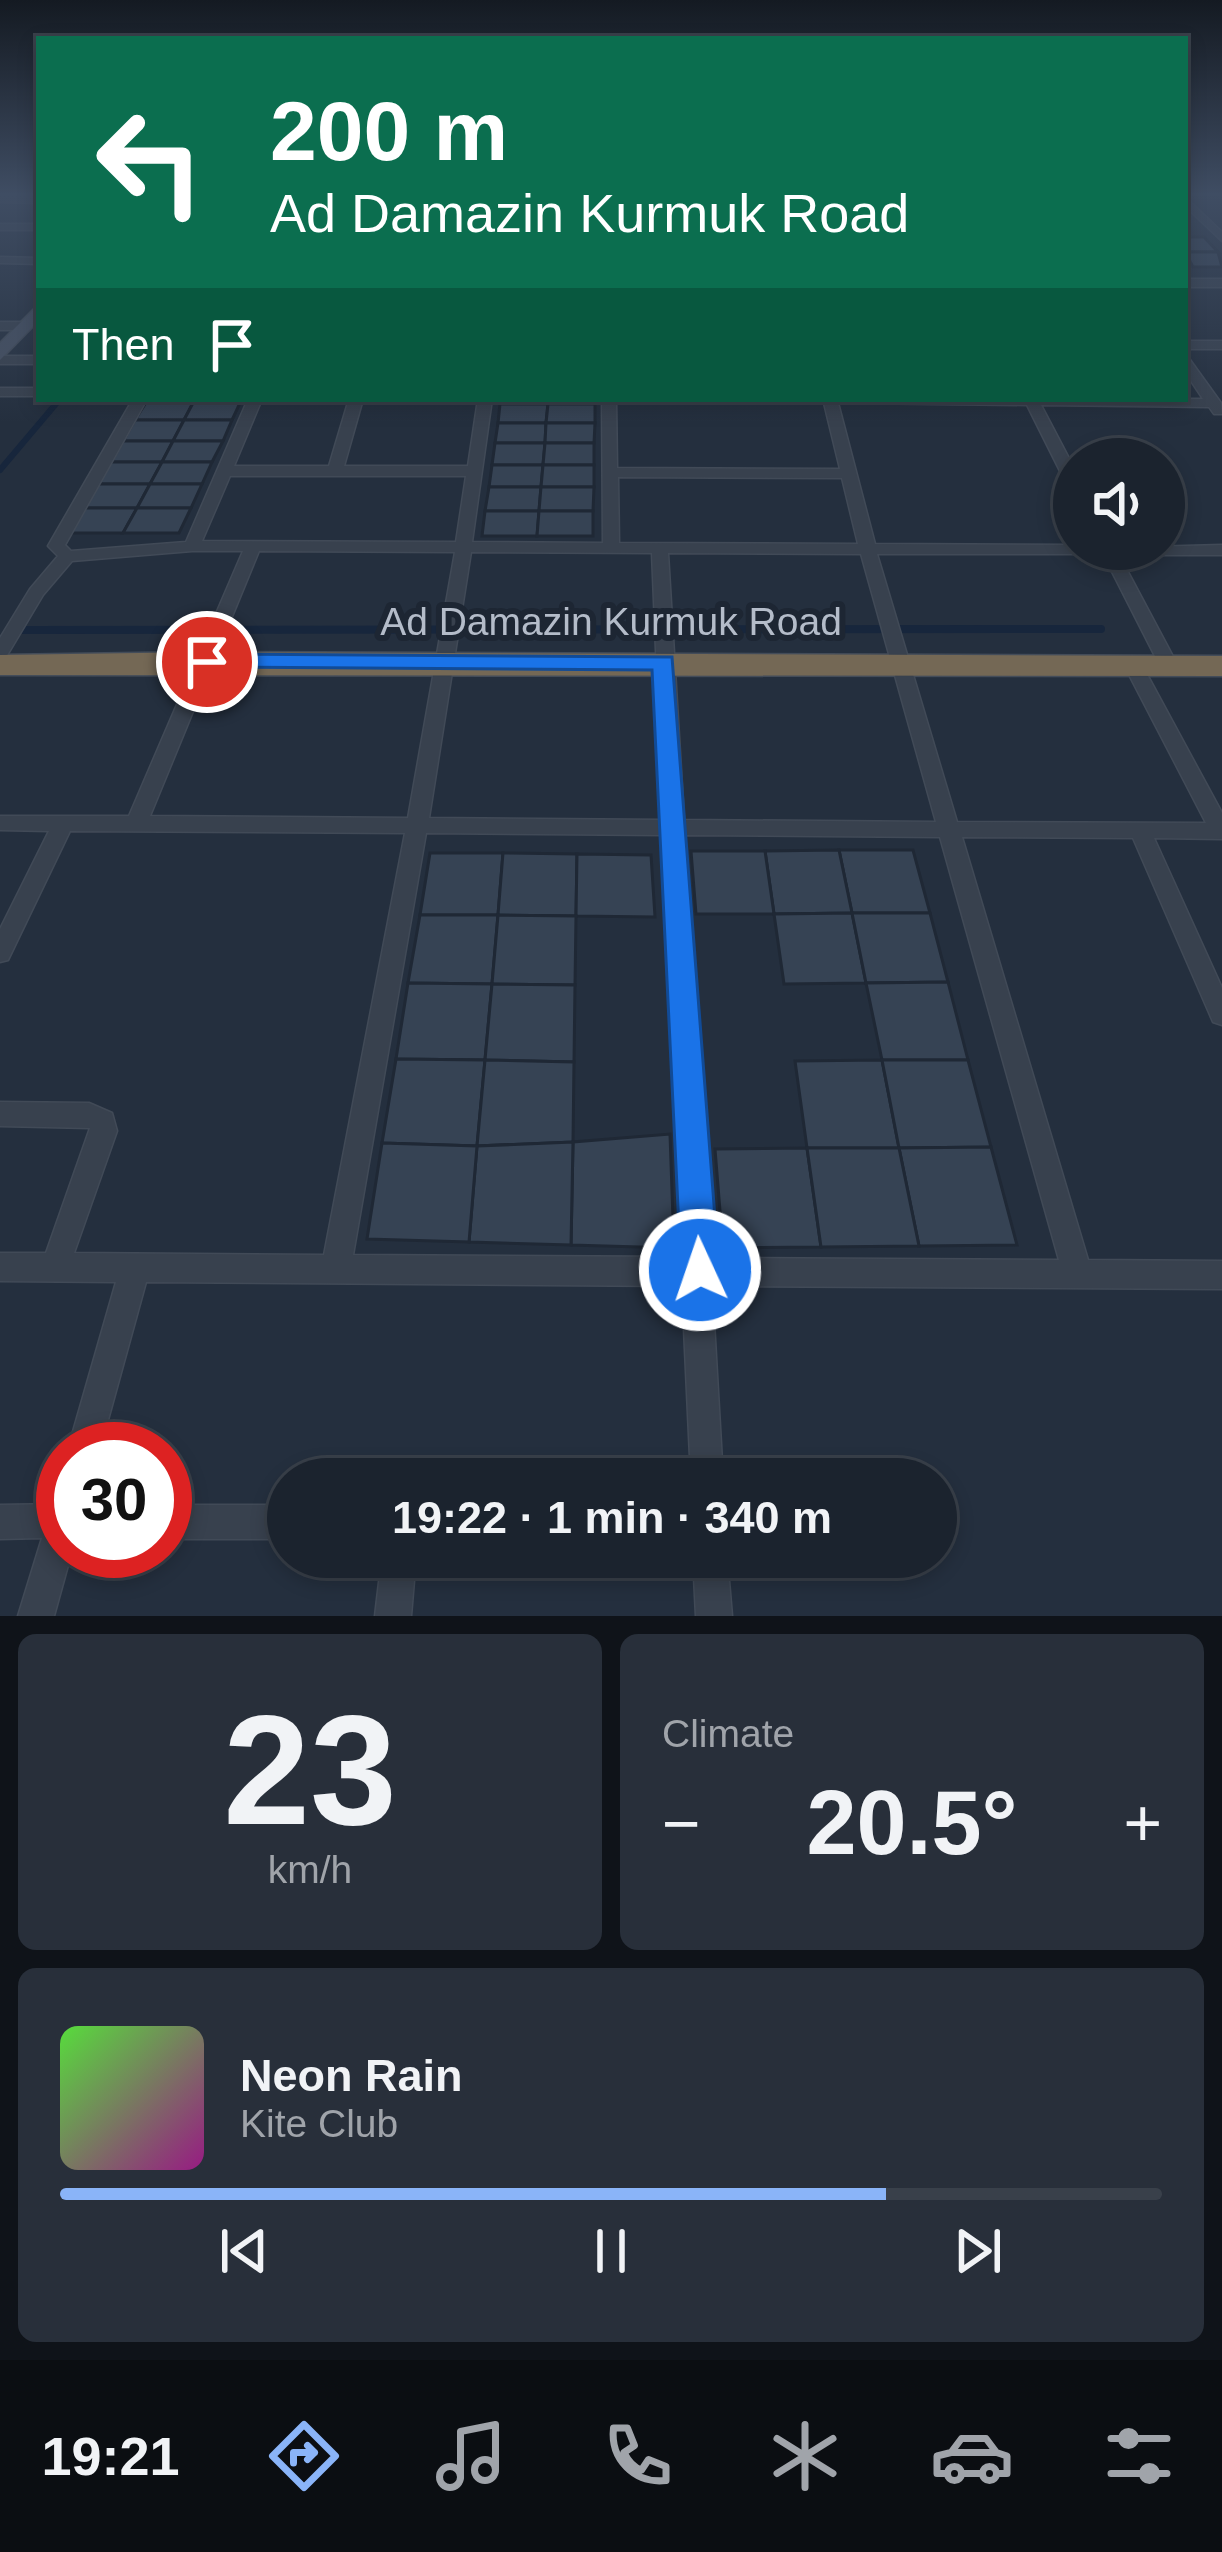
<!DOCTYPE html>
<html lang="en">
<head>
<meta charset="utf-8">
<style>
  :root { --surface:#1b232e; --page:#282f3a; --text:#f1f3f6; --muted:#a0a4aa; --line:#39404a; --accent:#8ab4f8 }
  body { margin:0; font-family:Arial,sans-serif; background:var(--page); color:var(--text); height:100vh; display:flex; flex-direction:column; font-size:45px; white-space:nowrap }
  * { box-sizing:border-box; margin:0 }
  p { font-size:39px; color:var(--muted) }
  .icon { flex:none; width:66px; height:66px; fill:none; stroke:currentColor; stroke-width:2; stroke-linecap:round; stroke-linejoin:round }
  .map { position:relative; height:1616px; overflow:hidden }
  .sheet { display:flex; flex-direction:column; gap:18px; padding:18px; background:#0f1319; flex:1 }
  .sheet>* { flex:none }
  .banner { position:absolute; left:36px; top:36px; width:1152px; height:366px; border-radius:0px; box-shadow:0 6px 18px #0003,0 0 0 3px var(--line); background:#0b6e4f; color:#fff; overflow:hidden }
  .controls { position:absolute; left:1053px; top:438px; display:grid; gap:24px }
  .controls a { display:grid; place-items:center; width:132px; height:132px; border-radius:50%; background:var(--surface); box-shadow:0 6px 18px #0003,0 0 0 3px var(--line); font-size:60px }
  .speed { position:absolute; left:36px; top:1422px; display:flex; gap:24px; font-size:60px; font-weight:700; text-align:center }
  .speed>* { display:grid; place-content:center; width:156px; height:156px; border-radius:50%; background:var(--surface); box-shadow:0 6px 18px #0003,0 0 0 3px var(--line); line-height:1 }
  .speed .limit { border:18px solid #d22; background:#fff; color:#111 }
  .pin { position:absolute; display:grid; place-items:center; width:102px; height:102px; color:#fff; margin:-51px; border:6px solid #fff; border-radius:50%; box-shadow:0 3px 12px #0007 }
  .me { position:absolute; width:132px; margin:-66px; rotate:357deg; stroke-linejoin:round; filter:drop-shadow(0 0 9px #0008) }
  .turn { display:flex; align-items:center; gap:42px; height:252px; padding:0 36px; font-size:54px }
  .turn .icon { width:156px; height:156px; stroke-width:2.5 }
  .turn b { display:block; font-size:84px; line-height:102px }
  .then { display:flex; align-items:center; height:114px; padding:0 36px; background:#0003; gap:24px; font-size:45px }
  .big { font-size:90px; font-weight:600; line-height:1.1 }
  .sheet .tile { flex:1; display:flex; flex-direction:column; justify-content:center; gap:18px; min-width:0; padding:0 42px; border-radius:18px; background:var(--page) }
  .sheet .dial { align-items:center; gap:0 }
  .dial b { font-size:156px; line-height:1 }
  .song { display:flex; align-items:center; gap:36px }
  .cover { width:144px; height:144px; border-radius:18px; background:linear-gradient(135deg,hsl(110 70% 55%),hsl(310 70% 35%)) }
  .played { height:12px; border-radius:6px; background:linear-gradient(90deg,var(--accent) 75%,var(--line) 75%) }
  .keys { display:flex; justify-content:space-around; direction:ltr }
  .heat { display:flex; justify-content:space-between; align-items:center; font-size:66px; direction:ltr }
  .sheet .tiles { flex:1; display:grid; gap:18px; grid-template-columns:1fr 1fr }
  .tile:last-child { grid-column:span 2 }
  .trip { position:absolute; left:267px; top:1458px; width:690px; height:120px; border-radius:60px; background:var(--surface); box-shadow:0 6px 18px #0003,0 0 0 3px var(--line); font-weight:600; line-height:120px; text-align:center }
  .tabs { display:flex; height:192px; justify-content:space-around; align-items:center; background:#0b0e12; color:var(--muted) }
  .tabs .icon { width:84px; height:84px }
  .tabs .active { color:var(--accent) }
  .tabs b { font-size:54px; color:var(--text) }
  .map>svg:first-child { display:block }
</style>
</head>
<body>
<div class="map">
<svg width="1222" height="1616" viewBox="0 0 1222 1616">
  <rect width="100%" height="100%" fill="#242f3e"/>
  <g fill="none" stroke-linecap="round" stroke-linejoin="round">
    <path stroke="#17263c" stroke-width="6" d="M0 470 60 399"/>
    <path stroke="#17263c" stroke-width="8" d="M23 630 1101 629"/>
  </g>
  <g fill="#364354" stroke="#1f2835" stroke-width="3">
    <path d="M1185 237H1204L1218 252H1185Z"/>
    <path d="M1185 252H1218L1222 267H1193Z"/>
    <path d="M147 401H194L184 420H135Z"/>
    <path d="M194 401H241L232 420H184Z"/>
    <path d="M500 404H548L546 423H498Z"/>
    <path d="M548 404H595V423H546Z"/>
    <path d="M135 420H184L173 441H123Z"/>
    <path d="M184 420H232L223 441H173Z"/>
    <path d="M498 423H546L545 443H495Z"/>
    <path d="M546 423H595L594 443H545Z"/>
    <path d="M123 441H173L162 462H111Z"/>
    <path d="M173 441H223L212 462H162Z"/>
    <path d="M495 443H545L543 465H492Z"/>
    <path d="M545 443H594V465H543Z"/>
    <path d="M111 462H162L150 484H97Z"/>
    <path d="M162 462H212L202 484H150Z"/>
    <path d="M492 465H543L541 487H489Z"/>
    <path d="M543 465H594V487H541Z"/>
    <path d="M97 484H150L137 508H83Z"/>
    <path d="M150 484H202L191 508H137Z"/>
    <path d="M489 487H541L539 511H485Z"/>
    <path d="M541 487H594L593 511H539Z"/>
    <path d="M83 508H137L123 533H68Z"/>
    <path d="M137 508H191L179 533H123Z"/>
    <path d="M485 511H539L537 536H482Z"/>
    <path d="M539 511H593V536H537Z"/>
    <path d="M839 850H913L930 913H852Z"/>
    <path d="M839 850 852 913 774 914 765 851Z"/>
    <path d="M691 851H765L774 914H696Z"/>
    <path d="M430 853H503L498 915H420Z"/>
    <path d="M503 853 577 854 576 916 498 915Z"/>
    <path d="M577 854 651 855 655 917 576 916Z"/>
    <path d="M852 913 866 983 784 984 774 914Z"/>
    <path d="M852 913H930L948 982 866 983Z"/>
    <path d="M420 915H498L492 984 408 983Z"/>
    <path d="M498 915 576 916 575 985 492 984Z"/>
    <path d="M948 982 968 1060H882L866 983Z"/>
    <path d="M408 983 492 984 485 1060 396 1059Z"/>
    <path d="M492 984 575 985 574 1062 485 1060Z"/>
    <path d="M396 1059 485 1060 477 1146 382 1143Z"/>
    <path d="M485 1060 574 1062 573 1142 477 1146Z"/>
    <path d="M882 1060 899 1148H807L795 1061Z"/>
    <path d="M882 1060H968L991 1147 899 1148Z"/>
    <path d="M670 1134 674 1248 571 1245 573 1142Z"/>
    <path d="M573 1142 571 1245 469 1242 477 1146Z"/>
    <path d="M382 1143 477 1146 469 1242 367 1239Z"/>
    <path d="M991 1147 1017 1245 919 1246 899 1148Z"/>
    <path d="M807 1148 821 1247 723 1248 715 1149Z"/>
    <path d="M807 1148H899L919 1246 821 1247Z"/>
  </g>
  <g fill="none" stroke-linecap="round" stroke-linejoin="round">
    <defs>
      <g id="street">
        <path d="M0 196 39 197V203L0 202Z"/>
        <path d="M1185 197 1222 232V241L1185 206Z"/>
        <rect x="0" y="224" width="39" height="6"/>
        <path d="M0 257 39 258V264L0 263Z"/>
        <rect x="1185" y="279" width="37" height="8"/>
        <path d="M0 322H24L30 326 24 330H0Z"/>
        <rect x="1185" y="341" width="37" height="8"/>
        <rect x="0" y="356" width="39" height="8"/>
        <path d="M1185 359 1190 360 1221 403 1222 414H1214L1209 407 1041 405 1074 468V488L1066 483 1027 405 856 403 849 399H1203L1185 372Z"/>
        <rect x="0" y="388" width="39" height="8"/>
        <path d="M133 399H147L65 545 71 551 186 542 248 399H262L234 466H329L349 399H363L344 466H468L478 399H492L472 542 603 543 602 399H616L617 468 840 469 823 399H837L875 544 1074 545V549L1222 545V555H1119L1178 666 1169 672 1160 666 1103 554H877L957 822 1206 823 1124 665 1133 659 1142 665 1222 813V839L1154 838 1222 988V1025L1213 1022 1210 1015 1133 838 962 837 1088 1260 1222 1261V1289L712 1286 723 1479H691L682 1286 146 1282 100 1449H68L116 1282 0 1281V1253H46L90 1128 0 1126V1102L89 1103 112 1113 117 1131 74 1253 324 1255 405 833 70 831 8 960 0 962V929L49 831 0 830V816H129L243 551H192L72 561 43 595 6 657 0 659V638L30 589 58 556 48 546ZM230 476H466L456 542 202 541ZM618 477 842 478 858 544 619 543ZM259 551 455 552 408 818 150 816ZM471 552 652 553 663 820 429 818ZM668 553 861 554 936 822 684 820ZM426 833 664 835 681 1257 353 1255ZM685 835 940 837 1059 1260 710 1258Z"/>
        <path d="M63 1504V1551H72L54 1616H18L42 1538 0 1539V1505Z"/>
        <rect x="165" y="1505" width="123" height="34"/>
        <path d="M382 1557H416L411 1616H375Z"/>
        <path d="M693 1557H727L732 1616H696Z"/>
      </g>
      <path id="secondary" d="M39 304V320L0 360V343Z"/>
      <path id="highway" d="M207 652 1222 656V676L0 675V655Z"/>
    </defs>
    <use href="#street" stroke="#414a57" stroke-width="3"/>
    <use href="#secondary" stroke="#414a57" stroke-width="3"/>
    <use href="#highway" stroke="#434c59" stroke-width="3"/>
    <use href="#street" fill="#38414e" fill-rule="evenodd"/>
    <use href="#secondary" fill="#465061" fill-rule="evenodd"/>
    <use href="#highway" fill="#746855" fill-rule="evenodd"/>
  </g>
  <linearGradient id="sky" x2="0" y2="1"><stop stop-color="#141a22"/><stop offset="0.46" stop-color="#3f4d63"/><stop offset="1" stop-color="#3f4d63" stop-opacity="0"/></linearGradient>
  <rect width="1222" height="422" fill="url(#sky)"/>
  <path fill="#1a73e8" stroke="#114b97" stroke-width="3" d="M207 654 672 657 719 1270 713 1283 700 1289 686 1283 681 1270 652 670 199 667V656Z"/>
  <g text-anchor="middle" stroke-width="12" stroke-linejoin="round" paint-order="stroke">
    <g font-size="39" fill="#b4bcc9" stroke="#1d2633">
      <text x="611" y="635">Ad Damazin Kurmuk Road</text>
    </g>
  </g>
</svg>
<div class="controls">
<a><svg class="icon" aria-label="sound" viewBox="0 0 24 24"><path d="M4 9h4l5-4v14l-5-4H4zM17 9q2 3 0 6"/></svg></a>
</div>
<div class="speed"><div class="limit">30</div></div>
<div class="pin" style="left:207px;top:662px;background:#d93025"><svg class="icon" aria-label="arrive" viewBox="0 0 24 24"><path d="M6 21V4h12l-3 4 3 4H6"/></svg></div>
<svg class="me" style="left:700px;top:1270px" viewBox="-20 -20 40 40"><circle r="17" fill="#1a73e8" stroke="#fff" stroke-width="3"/><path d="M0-11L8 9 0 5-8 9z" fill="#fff"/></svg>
<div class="trip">19:22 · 1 min · 340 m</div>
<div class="banner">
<div class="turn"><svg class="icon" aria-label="left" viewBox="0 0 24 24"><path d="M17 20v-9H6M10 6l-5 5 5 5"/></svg><div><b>200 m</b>Ad Damazin Kurmuk Road</div></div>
<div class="then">Then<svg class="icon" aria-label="arrive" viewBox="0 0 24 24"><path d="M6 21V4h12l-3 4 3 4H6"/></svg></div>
</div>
</div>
<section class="sheet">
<div class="tiles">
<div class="tile dial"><b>23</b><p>km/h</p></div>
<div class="tile"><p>Climate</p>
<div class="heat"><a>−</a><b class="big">20.5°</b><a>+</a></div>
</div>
<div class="tile">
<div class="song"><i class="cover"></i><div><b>Neon Rain</b><p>Kite Club</p></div></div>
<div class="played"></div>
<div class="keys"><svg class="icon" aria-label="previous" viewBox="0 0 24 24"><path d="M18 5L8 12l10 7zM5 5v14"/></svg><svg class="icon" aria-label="pause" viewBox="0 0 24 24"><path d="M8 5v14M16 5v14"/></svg><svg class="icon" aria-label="next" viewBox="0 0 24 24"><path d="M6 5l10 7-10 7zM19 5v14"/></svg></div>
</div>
</div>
</section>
<nav class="tabs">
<b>19:21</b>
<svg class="icon active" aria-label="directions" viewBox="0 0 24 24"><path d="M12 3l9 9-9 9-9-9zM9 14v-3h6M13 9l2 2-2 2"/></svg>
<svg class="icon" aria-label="music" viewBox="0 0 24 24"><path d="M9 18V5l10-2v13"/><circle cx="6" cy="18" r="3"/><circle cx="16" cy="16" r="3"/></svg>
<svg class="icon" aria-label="phone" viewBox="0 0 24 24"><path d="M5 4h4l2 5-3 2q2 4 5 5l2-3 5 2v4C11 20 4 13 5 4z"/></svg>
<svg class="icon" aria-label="climate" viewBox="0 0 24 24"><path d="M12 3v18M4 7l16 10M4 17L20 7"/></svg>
<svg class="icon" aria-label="car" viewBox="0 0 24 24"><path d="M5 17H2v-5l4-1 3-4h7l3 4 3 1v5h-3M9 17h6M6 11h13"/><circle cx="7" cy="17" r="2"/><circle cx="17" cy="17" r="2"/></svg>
<svg class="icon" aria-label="filters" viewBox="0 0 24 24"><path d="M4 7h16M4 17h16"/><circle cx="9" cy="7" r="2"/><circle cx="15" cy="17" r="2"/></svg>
</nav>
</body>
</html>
